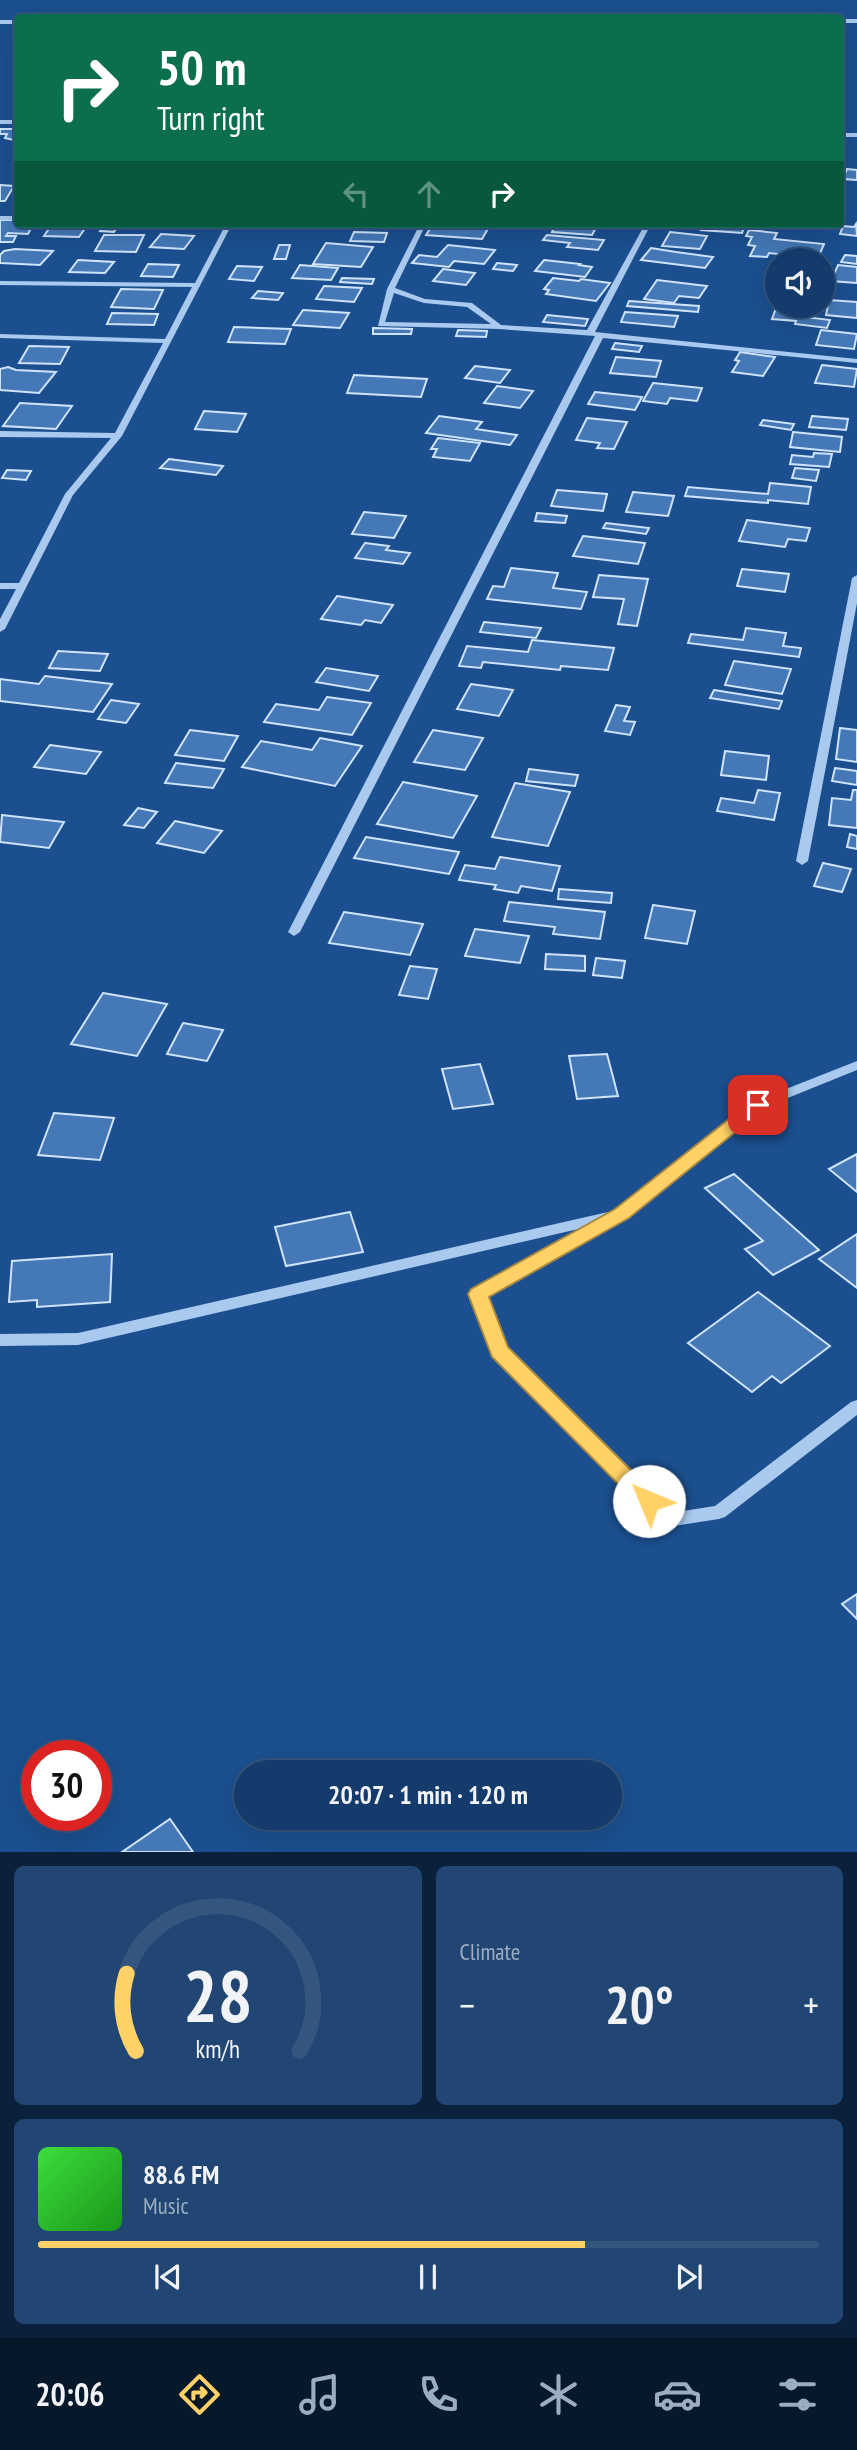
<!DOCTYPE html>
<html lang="en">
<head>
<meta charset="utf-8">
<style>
  :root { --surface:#143b6b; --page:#214673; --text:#f1f3f6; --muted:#9dadc1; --line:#33557e; --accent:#ffd166 }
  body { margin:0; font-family:"PT Sans Narrow",sans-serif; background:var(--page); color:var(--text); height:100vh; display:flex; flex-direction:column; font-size:26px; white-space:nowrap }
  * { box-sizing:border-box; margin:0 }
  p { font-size:23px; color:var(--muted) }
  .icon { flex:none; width:38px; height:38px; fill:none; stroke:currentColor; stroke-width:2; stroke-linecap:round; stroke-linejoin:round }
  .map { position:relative; height:1852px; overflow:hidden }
  .drawer { display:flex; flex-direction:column; gap:14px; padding:14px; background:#0b203b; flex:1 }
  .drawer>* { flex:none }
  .top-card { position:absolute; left:14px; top:14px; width:830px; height:214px; border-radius:7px; box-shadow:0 7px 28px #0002,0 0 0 2px var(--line); background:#0b6e4f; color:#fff; overflow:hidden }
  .buttons { position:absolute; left:765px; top:248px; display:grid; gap:14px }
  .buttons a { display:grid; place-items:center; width:70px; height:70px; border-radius:50%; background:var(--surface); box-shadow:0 7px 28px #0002,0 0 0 2px var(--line); font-size:35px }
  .speed { position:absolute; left:21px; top:1740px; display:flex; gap:14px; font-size:35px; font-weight:700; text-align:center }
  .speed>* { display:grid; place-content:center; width:91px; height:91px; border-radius:50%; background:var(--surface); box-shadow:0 7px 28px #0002,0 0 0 2px var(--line); line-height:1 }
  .speed .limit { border:10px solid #d22; background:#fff; color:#111 }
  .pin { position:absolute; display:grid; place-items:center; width:60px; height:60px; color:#fff; margin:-30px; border-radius:14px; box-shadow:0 4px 10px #0006 }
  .me { position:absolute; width:77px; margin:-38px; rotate:315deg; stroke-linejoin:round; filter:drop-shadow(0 0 5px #0008) }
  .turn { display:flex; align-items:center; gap:24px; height:147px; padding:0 28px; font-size:32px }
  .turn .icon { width:91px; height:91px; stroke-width:2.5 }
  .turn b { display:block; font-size:49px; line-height:60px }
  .lanes { display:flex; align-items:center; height:66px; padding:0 28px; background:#0003; justify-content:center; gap:35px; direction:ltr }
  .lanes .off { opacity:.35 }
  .big { font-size:52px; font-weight:700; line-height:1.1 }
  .drawer .tile { flex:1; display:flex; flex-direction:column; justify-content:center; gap:10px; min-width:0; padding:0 24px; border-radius:10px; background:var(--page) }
  .drawer .dial { align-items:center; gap:0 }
  .dial svg { height:182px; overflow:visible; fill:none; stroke:var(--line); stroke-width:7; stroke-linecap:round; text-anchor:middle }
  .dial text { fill:var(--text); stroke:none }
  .song { display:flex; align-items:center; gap:21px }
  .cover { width:84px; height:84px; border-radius:10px; background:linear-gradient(135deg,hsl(120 70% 55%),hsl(120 70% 35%)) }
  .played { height:7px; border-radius:4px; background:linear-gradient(90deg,var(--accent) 70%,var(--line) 70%) }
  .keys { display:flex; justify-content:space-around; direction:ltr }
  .heat { display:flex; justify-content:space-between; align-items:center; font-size:38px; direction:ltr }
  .drawer .tiles { flex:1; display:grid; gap:14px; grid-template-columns:1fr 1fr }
  .tile:last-child { grid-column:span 2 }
  .trip { position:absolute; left:234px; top:1760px; width:388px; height:70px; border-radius:35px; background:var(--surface); box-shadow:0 7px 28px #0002,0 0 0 2px var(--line); font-weight:700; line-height:70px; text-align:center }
  .tab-bar { display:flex; height:112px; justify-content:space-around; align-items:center; background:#08182b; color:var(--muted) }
  .tab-bar .icon { width:49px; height:49px }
  .tab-bar .active { color:var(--accent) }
  .tab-bar b { font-size:32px; color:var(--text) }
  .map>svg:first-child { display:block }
</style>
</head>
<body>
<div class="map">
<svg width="857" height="1852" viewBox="0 0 857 1852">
  <rect width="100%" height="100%" fill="#1b4f8f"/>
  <g fill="#4478b7" stroke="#cfe3fa" stroke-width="2">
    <path d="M0 129H18V141L5 138 7 134H0Z"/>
    <path d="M847 169 857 170V180L843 179Z"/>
    <path d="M0 185 14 186 5 201H0Z"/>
    <path d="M0 220H18V224H33L28 234 8 233 6 236H16L13 242H0Z"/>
    <path d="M52 224H88L79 237 44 236Z"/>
    <path d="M104 224H126L125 227H117L114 232 100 231Z"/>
    <path d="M433 224H447L489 227 482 239 426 235Z"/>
    <path d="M556 224H568L597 226 592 235 552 232Z"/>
    <path d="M690 224H760L758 228 744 227 742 233 701 230 703 225Z"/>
    <path d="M856 224 857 236 840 234 843 226 854 227Z"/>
    <path d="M749 230 777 233 774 239 824 244 818 258 769 253 767 257 750 256 755 246 748 245 752 237 746 236Z"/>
    <path d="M354 232 387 233 384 242 350 241Z"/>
    <path d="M670 232 707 236 700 249 662 246Z"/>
    <path d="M161 234 194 236 184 249 150 247Z"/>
    <path d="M104 235H144L136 252 95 251Z"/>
    <path d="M547 235 604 240 598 250 567 247 570 243 543 240Z"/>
    <path d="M326 243 373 247 361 267 313 264Z"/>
    <path d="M279 245H290L286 259H274Z"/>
    <path d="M448 245 495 250 484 264 454 261 449 267 412 263 419 255 437 257Z"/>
    <path d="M651 248 676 252 713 257 705 268 641 260Z"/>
    <path d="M15 249 53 251 40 265 0 263V255L4 251Z"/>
    <path d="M845 255 857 256V264L841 262Z"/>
    <path d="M78 260 114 262 105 273 69 272Z"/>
    <path d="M544 260 580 264 579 265 592 267 585 277 535 271Z"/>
    <path d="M497 263 517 265 513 271 493 269Z"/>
    <path d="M148 264 179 265 173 277 141 276Z"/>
    <path d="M300 265 338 268 331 280 292 278Z"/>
    <path d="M838 265 857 267V283L831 281Z"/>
    <path d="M237 266 262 267 254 281 229 279Z"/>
    <path d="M443 269 475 273 466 285 433 281Z"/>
    <path d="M342 278 374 279 372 284 340 282Z"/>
    <path d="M553 278 579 281 581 279 610 283 596 301 546 294 549 290 544 289Z"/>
    <path d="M657 280 707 286 699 298 679 296 674 303 644 299Z"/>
    <path d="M324 286 362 288 354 302 316 299Z"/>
    <path d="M121 289 163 290 154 309 111 307Z"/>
    <path d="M258 291 283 293 278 300 252 298Z"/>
    <path d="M829 300 857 302V318L826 315Z"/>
    <path d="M629 301 699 306 698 312 627 306Z"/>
    <path d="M776 308 807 311 805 317 830 320 827 328 795 324 796 321 772 319Z"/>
    <path d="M303 310 349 313 340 328 293 325Z"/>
    <path d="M625 312 678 316 674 327 621 322Z"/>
    <path d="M112 313 158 314 154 325 107 324Z"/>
    <path d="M547 315 588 319 585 326 543 322Z"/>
    <path d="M234 327 291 329 285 344 228 342Z"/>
    <path d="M373 328 412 329 411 334H373Z"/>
    <path d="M458 330 487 331 486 337 456 336Z"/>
    <path d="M821 330 857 334 854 349 816 345Z"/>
    <path d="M615 343 642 346 639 352 612 349Z"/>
    <path d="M29 346 69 347 60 364 19 363Z"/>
    <path d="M740 352 775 357 763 376 732 372 739 361 735 360Z"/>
    <path d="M616 357 661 361 656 377 610 373Z"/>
    <path d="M822 365 857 369 854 387 815 383Z"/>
    <path d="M475 366 510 370 500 383 465 378Z"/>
    <path d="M8 367 16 370 56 372 39 393 0 390V369Z"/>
    <path d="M354 375 427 379 421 397 347 393Z"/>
    <path d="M653 383 702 388 697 401 670 398 667 404 643 401Z"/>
    <path d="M497 386 533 391 520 408 484 403Z"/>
    <path d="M595 392 642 397 635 410 588 404Z"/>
    <path d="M20 403 72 406 56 429 3 426Z"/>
    <path d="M204 411 246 414 237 432 195 429Z"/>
    <path d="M439 416 482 422 476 429 517 435 510 445 426 433Z"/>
    <path d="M812 416 848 419 846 430 809 427Z"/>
    <path d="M587 418 627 422 614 449 597 448 600 443 576 440Z"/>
    <path d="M763 420 794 424 791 430 760 425Z"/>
    <path d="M793 432 842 437 840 452 790 447Z"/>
    <path d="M438 438 480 443 470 461 433 457 437 449H431Z"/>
    <path d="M814 453 832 454 829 467 790 464 792 455 813 457Z"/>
    <path d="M169 459 223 466 216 475 160 468Z"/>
    <path d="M795 468 819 470 816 481 792 478Z"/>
    <path d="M7 470 31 471 26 480 2 478Z"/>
    <path d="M770 483 811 487 808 504 768 500V503L685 496 688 487 768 494Z"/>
    <path d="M557 490 607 494 603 511 551 506Z"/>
    <path d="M633 492 674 496 668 516 626 512Z"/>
    <path d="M364 512 406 516 394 538 352 534Z"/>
    <path d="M537 513 567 516 565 523 535 521Z"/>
    <path d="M747 520 810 528 806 541 788 539 785 547 739 541Z"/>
    <path d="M606 523 649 528 646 534 603 528Z"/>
    <path d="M583 536 645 543 638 564 573 556Z"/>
    <path d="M365 543 389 546 386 550 410 553 403 564 355 558Z"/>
    <path d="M511 568 558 573 553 588 587 592 581 609 487 599 493 586 504 587Z"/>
    <path d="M742 569 789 574 785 592 737 586Z"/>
    <path d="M599 575 648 579 637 626 618 624 624 599 593 597Z"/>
    <path d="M337 596 393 605 381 623 365 620 361 625 321 619Z"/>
    <path d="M484 622 541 628 536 638 480 632Z"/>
    <path d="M746 628 786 633 783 646 801 648 799 657 688 643 691 634 743 640Z"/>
    <path d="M532 640 614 648 608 670 561 666 560 670 483 662 481 668 459 666 467 646 528 652Z"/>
    <path d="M58 651 108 654 100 671 49 668Z"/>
    <path d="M734 661 791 669 782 694 725 685Z"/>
    <path d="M326 668 378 676 369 691 316 682Z"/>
    <path d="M45 676 112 684 93 712 0 701V679L39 684Z"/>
    <path d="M471 684 513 690 499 716 457 709Z"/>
    <path d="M714 690 782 701 779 709 710 698Z"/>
    <path d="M327 697 371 703 352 735 264 722 276 704 319 710Z"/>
    <path d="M111 700 139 704 126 723 98 719Z"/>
    <path d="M616 705 630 707 624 721 635 722 630 735 605 731Z"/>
    <path d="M840 728 857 730V762L836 759Z"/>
    <path d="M190 730 238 736 224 761 175 755Z"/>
    <path d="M433 730 483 738 465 770 414 762Z"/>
    <path d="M320 738 362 746 335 786 242 767 261 741 312 750Z"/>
    <path d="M50 745 101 752 86 774 34 767Z"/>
    <path d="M725 751 769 756 766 780 721 775Z"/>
    <path d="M176 763 224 769 213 788 165 783Z"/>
    <path d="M835 768 857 771V785L832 781Z"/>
    <path d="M529 769 578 775 575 786 526 781Z"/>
    <path d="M403 782 477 796 453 838 377 824Z"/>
    <path d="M515 783 570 792 548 846 492 837Z"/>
    <path d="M758 790 780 793 774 820 717 811 721 798 754 803Z"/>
    <path d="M853 790H857V828L829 825 832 798 851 800Z"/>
    <path d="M138 808 157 812 144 828 124 825Z"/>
    <path d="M2 815 64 822 49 848 0 842Z"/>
    <path d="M175 821 222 831 204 853 157 843Z"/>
    <path d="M850 834 857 836V849L847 847Z"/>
    <path d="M366 837 459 852 449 874 354 858Z"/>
    <path d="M500 857 560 866 552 891 521 886 518 893 494 889 496 885 459 880 465 865 495 869Z"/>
    <path d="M823 863 851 869 842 892 814 886Z"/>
    <path d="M559 889 612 893 611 903 558 899Z"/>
    <path d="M509 902 605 912 600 939 553 934 555 927 504 921Z"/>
    <path d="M653 905 695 911 687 944 645 938Z"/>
    <path d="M344 912 423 924 410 955 329 943Z"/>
    <path d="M475 929 529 936 520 963 465 956Z"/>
    <path d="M546 954 585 956V971L545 969Z"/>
    <path d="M596 958 625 961 622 978 593 975Z"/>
    <path d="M410 966 437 969 428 999 399 995Z"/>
    <path d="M103 993 167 1004 137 1056 71 1044Z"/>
    <path d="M183 1023 223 1030 207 1061 167 1054Z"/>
    <path d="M607 1054 618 1096 577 1099 569 1056Z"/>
    <path d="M480 1064 493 1104 453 1109 442 1069Z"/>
    <path d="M54 1113 114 1118 100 1160 38 1155Z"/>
    <path d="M857 1154V1192L829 1169Z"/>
    <path d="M734 1174 819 1250 773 1275 745 1249 763 1241 705 1188Z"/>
    <path d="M350 1212 363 1252 286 1266 275 1227Z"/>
    <path d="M857 1234V1288L819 1259Z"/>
    <path d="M112 1254 110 1302 37 1307V1300L9 1302 12 1261Z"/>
    <path d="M758 1292 830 1346 781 1383 772 1376 752 1392 688 1343Z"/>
    <path d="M857 1594V1619L842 1604Z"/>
    <path d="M170 1819 193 1852H122Z"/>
  </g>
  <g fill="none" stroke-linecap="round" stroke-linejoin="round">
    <g fill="#a9c9ee" fill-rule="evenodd">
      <rect x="840" y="19" width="17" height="4"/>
      <rect x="0" y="20" width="18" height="4"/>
      <rect x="0" y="120" width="18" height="4"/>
      <rect x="840" y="133" width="17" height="4"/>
      <rect x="0" y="216" width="18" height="4"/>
      <path d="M226 224H232L122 436 73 495 5 629 0 632V619L16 589H0V583H19L65 494 111 438 0 437V431L115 433 163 343 0 338V334L165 339 192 287 0 285V281L195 283Z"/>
      <path d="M420 224H426L395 288 425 299 472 303 501 325 587 330 645 224H651L595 332 857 359V363L603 338 300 932 294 936 288 932 595 336 499 329 378 326 387 289ZM394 293 424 303 467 307 491 324 385 322Z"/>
      <path d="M857 575V603L808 861 802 865 796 861 852 578Z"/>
      <path d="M857 1061V1070L763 1108 627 1218 486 1296 506 1348 670 1513 715 1506 851 1402 857 1400V1415L725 1517 719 1519 667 1527 661 1525 494 1355 470 1294 473 1290 587 1227 78 1345 0 1346V1334L78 1333 608 1212 612 1213 753 1102Z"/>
    </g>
  </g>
  <path fill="#ffd166" stroke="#a68842" stroke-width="2" d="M758 1099 767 1105 764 1109 629 1218 489 1297 508 1347 656 1495 660 1501 656 1507 649 1510 641 1507 492 1357 468 1294 471 1289 615 1209 752 1101Z"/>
</svg>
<div class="buttons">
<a><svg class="icon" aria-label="sound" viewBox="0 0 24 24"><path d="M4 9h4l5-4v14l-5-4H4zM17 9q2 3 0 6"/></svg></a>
</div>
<div class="speed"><div class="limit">30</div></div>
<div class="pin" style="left:758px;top:1105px;background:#d93025"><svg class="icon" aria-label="arrive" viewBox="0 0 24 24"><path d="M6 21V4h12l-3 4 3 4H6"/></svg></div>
<svg class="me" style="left:649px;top:1501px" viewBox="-20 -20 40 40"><circle r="19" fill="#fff"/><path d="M0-13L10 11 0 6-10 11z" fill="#ffd166"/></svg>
<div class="trip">20:07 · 1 min · 120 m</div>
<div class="top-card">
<div class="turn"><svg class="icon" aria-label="right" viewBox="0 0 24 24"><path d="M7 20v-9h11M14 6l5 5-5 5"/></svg><div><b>50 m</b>Turn right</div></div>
<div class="lanes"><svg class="icon off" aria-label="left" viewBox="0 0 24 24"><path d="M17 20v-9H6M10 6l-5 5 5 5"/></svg><svg class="icon off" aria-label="ahead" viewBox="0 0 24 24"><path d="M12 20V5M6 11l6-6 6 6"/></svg><svg class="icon" aria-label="right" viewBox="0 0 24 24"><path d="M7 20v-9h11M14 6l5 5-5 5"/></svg></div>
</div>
</div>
<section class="drawer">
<div class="tiles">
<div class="tile dial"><svg viewBox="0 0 100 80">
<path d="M14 69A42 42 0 1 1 86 69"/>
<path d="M14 69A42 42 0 0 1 10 35" stroke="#ffd166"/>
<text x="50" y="56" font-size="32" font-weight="700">28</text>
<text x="50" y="72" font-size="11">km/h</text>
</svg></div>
<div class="tile"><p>Climate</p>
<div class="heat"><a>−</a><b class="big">20°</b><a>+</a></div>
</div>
<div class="tile">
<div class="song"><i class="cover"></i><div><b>88.6 FM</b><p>Music</p></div></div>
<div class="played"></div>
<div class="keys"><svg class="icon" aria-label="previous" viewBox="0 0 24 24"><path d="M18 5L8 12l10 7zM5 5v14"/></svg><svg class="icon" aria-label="pause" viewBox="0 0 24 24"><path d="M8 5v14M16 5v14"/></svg><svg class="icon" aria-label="next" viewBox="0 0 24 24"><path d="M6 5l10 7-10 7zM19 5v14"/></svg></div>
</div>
</div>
</section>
<nav class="tab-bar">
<b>20:06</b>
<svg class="icon active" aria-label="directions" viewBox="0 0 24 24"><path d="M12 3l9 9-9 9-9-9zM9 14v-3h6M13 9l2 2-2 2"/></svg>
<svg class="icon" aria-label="music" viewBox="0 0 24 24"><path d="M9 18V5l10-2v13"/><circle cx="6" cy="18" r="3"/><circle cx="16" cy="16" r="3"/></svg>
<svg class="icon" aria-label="phone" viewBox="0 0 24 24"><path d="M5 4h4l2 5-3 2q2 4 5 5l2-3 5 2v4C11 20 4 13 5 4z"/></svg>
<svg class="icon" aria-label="climate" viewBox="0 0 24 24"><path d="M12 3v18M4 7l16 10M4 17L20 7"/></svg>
<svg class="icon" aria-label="car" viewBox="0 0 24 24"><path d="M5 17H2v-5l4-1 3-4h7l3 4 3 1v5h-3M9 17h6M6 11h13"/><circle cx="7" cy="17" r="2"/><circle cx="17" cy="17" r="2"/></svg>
<svg class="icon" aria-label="filters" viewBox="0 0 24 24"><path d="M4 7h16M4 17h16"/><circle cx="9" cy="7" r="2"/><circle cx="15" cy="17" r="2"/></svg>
</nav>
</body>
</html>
